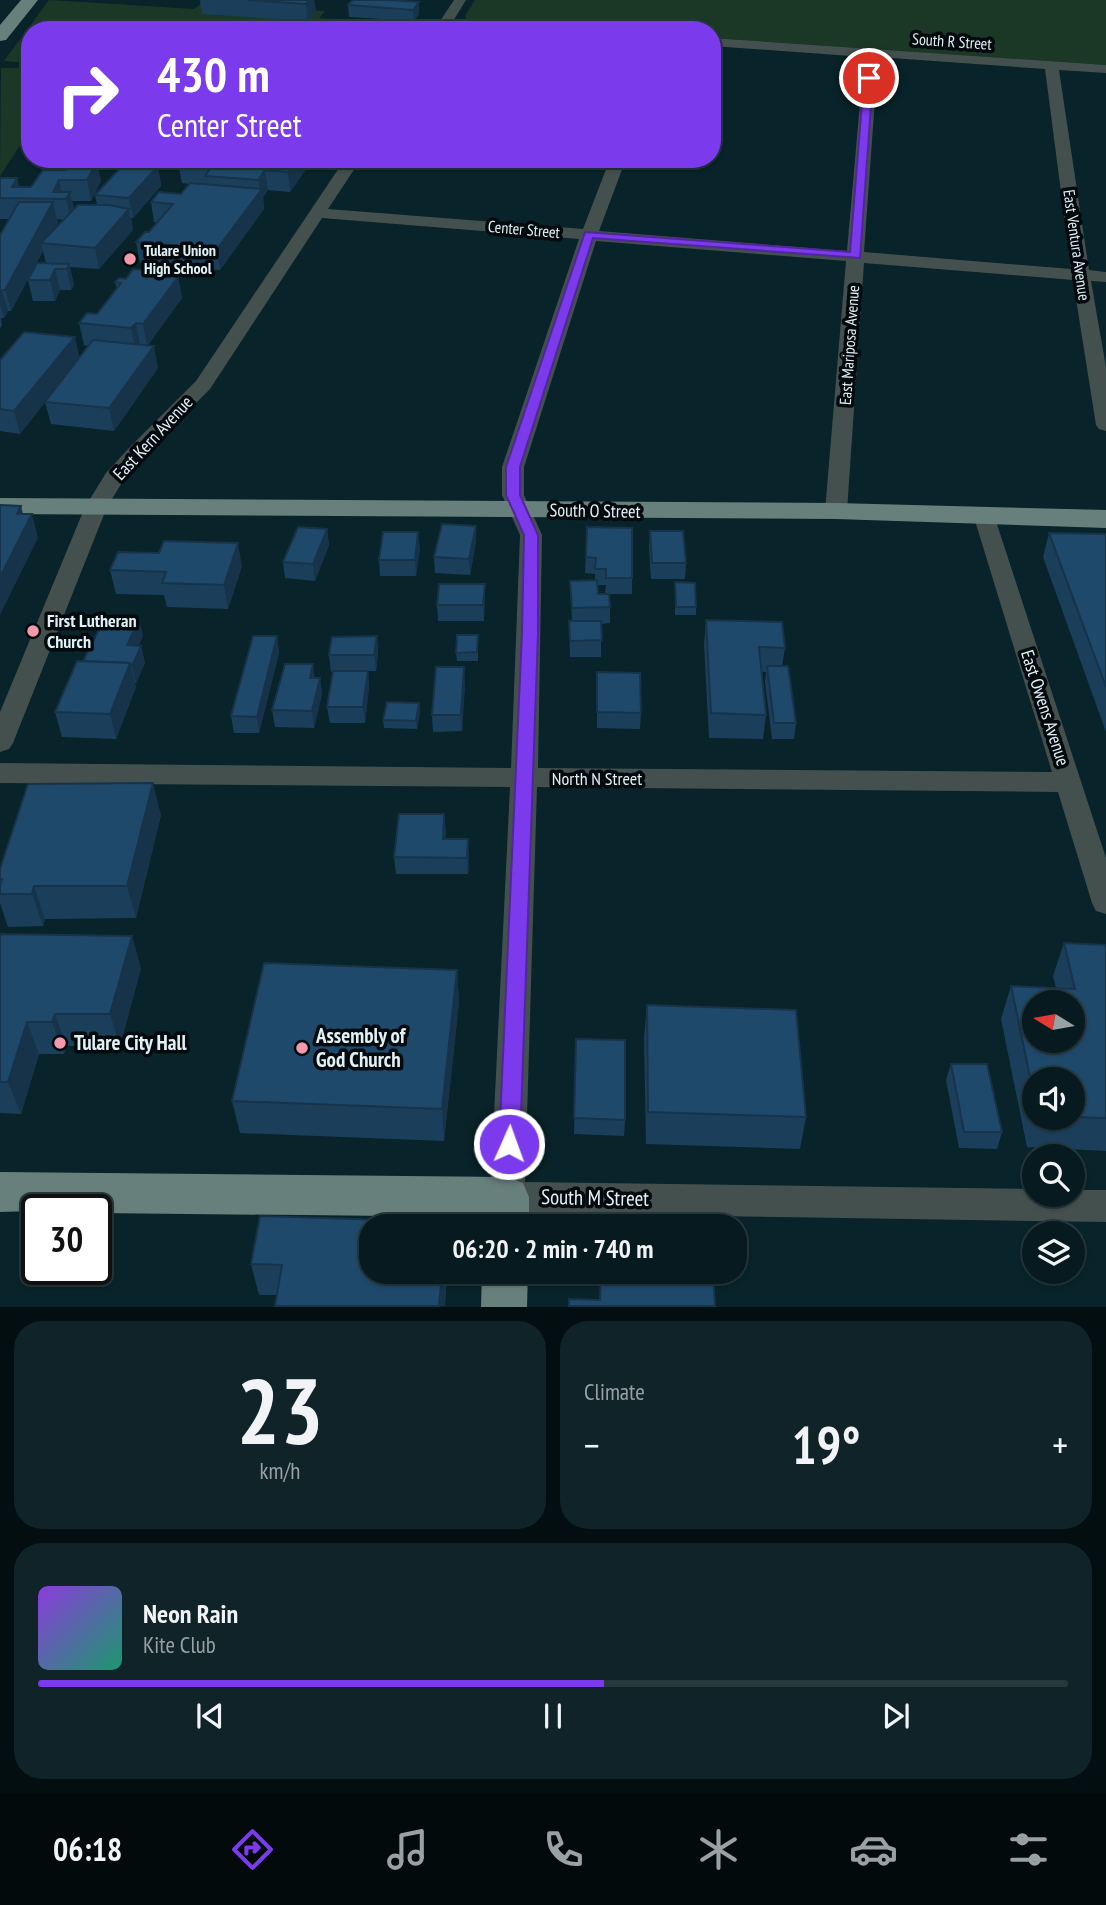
<!DOCTYPE html>
<html lang="en">
<head>
<meta charset="utf-8">
<style>
  :root { --surface:#061a1f; --page:#0f2328; --text:#f1f3f6; --muted:#98a1a4; --line:#27383d; --accent:#7c3aed }
  body { margin:0; font-family:"PT Sans Narrow",sans-serif; background:var(--page); color:var(--text); height:100vh; display:flex; flex-direction:column; font-size:26px; white-space:nowrap }
  * { box-sizing:border-box; margin:0 }
  p { font-size:23px; color:var(--muted) }
  .icon { flex:none; width:38px; height:38px; fill:none; stroke:currentColor; stroke-width:2; stroke-linecap:round; stroke-linejoin:round }
  .map { position:relative; height:1307px; overflow:hidden }
  .side { display:flex; flex-direction:column; gap:14px; padding:14px; background:#030e11; flex:1 }
  .side>* { flex:none }
  .hud { position:absolute; left:21px; top:21px; width:700px; height:147px; border-radius:28px; box-shadow:0 2px 5px #0004,0 0 0 2px var(--line); background:#7c3aed; color:#fff; overflow:hidden }
  .needle { width:46px; rotate:281deg }
  .controls { position:absolute; left:1022px; top:990px; display:grid; gap:14px }
  .controls a { display:grid; place-items:center; width:63px; height:63px; border-radius:50%; background:var(--surface); box-shadow:0 2px 5px #0004,0 0 0 2px var(--line); font-size:35px }
  .speed { position:absolute; left:21px; top:1194px; display:flex; gap:14px; font-size:35px; font-weight:700; text-align:center }
  .speed>* { display:grid; place-content:center; width:91px; height:91px; border-radius:50%; background:var(--surface); box-shadow:0 2px 5px #0004,0 0 0 2px var(--line); line-height:1 }
  .speed .limit { border:4px solid #111; border-radius:10px; background:#fff; color:#111 }
  .pin { position:absolute; display:grid; place-items:center; width:60px; height:60px; color:#fff; margin:-30px; border:4px solid #fff; border-radius:50%; box-shadow:0 2px 7px #0007 }
  .me { position:absolute; width:77px; margin:-38px; rotate:2deg; stroke-linejoin:round; filter:drop-shadow(0 0 5px #0008) }
  .turn { display:flex; align-items:center; gap:24px; height:147px; padding:0 21px; font-size:32px }
  .turn .icon { width:91px; height:91px; stroke-width:2.5 }
  .turn b { display:block; font-size:49px; line-height:60px }
  .big { font-size:52px; font-weight:800; line-height:1.1 }
  .side .card { flex:1; display:flex; flex-direction:column; justify-content:center; gap:10px; min-width:0; padding:0 24px; border-radius:28px; background:var(--page) }
  .side .dial { align-items:center; gap:0 }
  .dial b { font-size:91px; line-height:1 }
  .song { display:flex; align-items:center; gap:21px }
  .cover { width:84px; height:84px; border-radius:10px; background:linear-gradient(135deg,hsl(270 70% 55%),hsl(160 70% 35%)) }
  .played { height:7px; border-radius:4px; background:linear-gradient(90deg,var(--accent) 55%,var(--line) 55%) }
  .keys { display:flex; justify-content:space-around; direction:ltr }
  .heat { display:flex; justify-content:space-between; align-items:center; font-size:38px; direction:ltr }
  .side .tiles { flex:1; display:grid; gap:14px; grid-template-columns:1fr 1fr }
  .card:last-child { grid-column:span 2 }
  .trip { position:absolute; left:359px; top:1214px; width:388px; height:70px; border-radius:28px; background:var(--surface); box-shadow:0 2px 5px #0004,0 0 0 2px var(--line); font-weight:800; line-height:70px; text-align:center }
  .dock { display:flex; height:112px; justify-content:space-around; align-items:center; background:#020a0c; color:var(--muted) }
  .dock .icon { width:49px; height:49px }
  .dock .active { color:var(--accent) }
  .dock b { font-size:32px; color:var(--text) }
  .map>svg:first-child { display:block }
</style>
</head>
<body>
<div class="map">
<svg width="1106" height="1307" viewBox="0 0 1106 1307">
  <rect width="100%" height="100%" fill="#082329"/>
  <g fill="#1b3826">
    <path d="M49 0 194 9 202 3 325 11 319 18 420 25 417 30H30V63L4 61Z"/>
    <path d="M475 0H1106V65L712 38V30H595L466 20 465 16Z"/>
    <path d="M1 68H30V130L0 176Z"/>
  </g>
  <g fill="none" stroke-linecap="round" stroke-linejoin="round">
    <g fill="#44504e" fill-rule="evenodd">
      <path d="M454 0H466L453 21 545 26 551 30H434Z"/>
      <path d="M712 38 1106 65V73L1059 70 1089 270 1106 272V282L1091 281 1106 367V431L1099 429 1096 425 1073 280 864 263 847 511 844 516H828L825 511 846 261 596 241 524 467V495L542 535 538 768 1052 772 973 514 976 509H992L1106 858V914L1096 911 1092 903 1058 792 537 787 525 1182 1034 1189V1195H1073V1190H1106V1222L507 1213 495 1208 490 1197 510 787 0 783V763L511 768 520 535 502 495V467L579 239 322 218 210 389 142 457 123 481 107 507 13 743 9 749 0 752V712L85 507 106 473 128 449 196 381 345 159H361L328 209 583 229 610 159H626L599 231 847 251 864 57 712 46ZM878 57 1045 69 1071 269 864 252Z"/>
    </g>
    <g fill="#68807c" fill-rule="evenodd">
      <path d="M21 0H38L6 40 0 41V25Z"/>
      <path d="M0 498 836 503 1106 510V528L836 519 0 514Z"/>
      <path d="M0 1172 507 1177 523 1183 529 1197V1227H485V1217L96 1213V1209L0 1212Z"/>
      <path d="M482 1272H528L527 1307H481Z"/>
    </g>
  </g>
  <g fill="#1b3f5b" fill-rule="evenodd">
    <path d="M200 0H314L316 12 307 21 202 14Z"/>
    <path d="M419 2V14L414 21 349 17 348 5Z"/>
    <path d="M182 159H311V162L290 192 268 190 263 197 264 209 220 270 140 263 136 242 149 232 157 222H154L151 202 181 194 189 184 182 183 178 163Z"/>
    <path d="M158 166 161 186 133 218H131L133 230 99 269 70 267 74 285 71 290H60L55 301H33L28 280 46 263 43 251 11 311H8L4 318H1L2 325 0 329V235L9 219H0V178H17L19 187H31L43 170 101 181 91 201H72L74 209 97 205 95 195ZM57 219 64 220 54 230 58 223Z"/>
    <path d="M171 273V276L178 277 182 298 148 345 158 368 114 431 51 424 45 402 20 434 0 431V360L79 358 89 346 84 345 79 323 97 314 117 289 115 282 126 279Z"/>
    <path d="M476 526V542L470 575 435 573 434 557Z"/>
    <path d="M587 527 632 578V594H605L606 585H597L598 594 610 607V623L601 624V657H570L569 621H572L570 581 595 580V574L585 573Z"/>
    <path d="M327 529 329 545 315 581 285 578 283 562Z"/>
    <path d="M650 531 686 563 685 579H651L649 547Z"/>
    <path d="M1049 533 1106 534V732L1043 557Z"/>
    <path d="M420 548 416 576H380L379 560Z"/>
    <path d="M242 566 228 609 167 607 164 595 116 594 110 570Z"/>
    <path d="M675 582 696 607V615H675Z"/>
    <path d="M485 584 484 621H438L437 605Z"/>
    <path d="M139 620 143 636 138 646H141L145 663 136 683H134L136 687 116 739 62 737 55 712 83 661Z"/>
    <path d="M706 620 785 648 782 666 796 723 794 739H772L765 682 766 672H761L766 715 763 739 709 738 704 644Z"/>
    <path d="M478 635V661H457L456 653Z"/>
    <path d="M277 636 279 653 259 733H234L231 716Z"/>
    <path d="M377 636 378 653 376 671H368L369 687 365 723H330L327 707 333 672H331L329 655Z"/>
    <path d="M597 672 641 713 640 729 597 728Z"/>
    <path d="M314 678H320L322 694 314 728 275 727 272 710Z"/>
    <path d="M465 684 462 731 433 732 432 715Z"/>
    <path d="M419 703 420 712 417 729 384 728 383 720Z"/>
    <path d="M161 815 136 918 45 919 43 926 8 927 0 903V869Z"/>
    <path d="M446 831 445 839 469 856 468 874H396L394 857Z"/>
    <path d="M0 934 141 968 120 1046H66L64 1054H39L21 1114 0 1113Z"/>
    <path d="M1064 943 1106 947V1151L1027 1147 1001 1019 1011 986 1056 988 1053 976ZM1034 1080H1073V1118H1034Z"/>
    <path d="M457 970 459 1002 444 1141 240 1133 232 1101Z"/>
    <path d="M647 1005 806 1117 800 1149 646 1144 644 1038Z"/>
    <path d="M576 1039 625 1120 624 1136 574 1134Z"/>
    <path d="M951 1064 1002 1132 997 1149 959 1148 946 1080Z"/>
    <path d="M251 1264 447 1272 445 1306H275L277 1295H259Z"/>
  </g>
  <g fill="#16334a">
    <path d="M309 0H314L316 12 307 21 306 4Z"/>
    <path d="M419 2V14L414 21 413 10Z"/>
    <path d="M297 159H311V162L290 192 288 172Z"/>
    <path d="M97 162 101 181 91 201 87 180Z"/>
    <path d="M158 166 161 186 133 218 129 198Z"/>
    <path d="M265 170 268 190 263 197 264 209 220 270 217 249 260 191 258 180Z"/>
    <path d="M17 178 22 199 12 187Z"/>
    <path d="M59 180 63 199 53 192Z"/>
    <path d="M70 192 74 212 71 220 66 199Z"/>
    <path d="M53 202 58 223 47 244 41 243 43 251 11 311 5 290Z"/>
    <path d="M129 209 133 230 99 269 95 248Z"/>
    <path d="M69 264 74 285 71 290 67 269Z"/>
    <path d="M55 269 60 290 55 301 50 280Z"/>
    <path d="M171 273 173 284 178 277 182 298 147 346 143 324Z"/>
    <path d="M2 290 8 311 4 318 0 304V294Z"/>
    <path d="M136 323 140 345 136 350 131 328Z"/>
    <path d="M75 337 80 359 20 434 14 411Z"/>
    <path d="M154 346 158 368 114 431 109 408Z"/>
    <path d="M21 506 26 526 32 514 38 538 0 615V577L17 514Z"/>
    <path d="M476 526V542L470 575 469 559Z"/>
    <path d="M327 529 329 545 315 581 313 564Z"/>
    <path d="M418 532 420 548 416 576 415 560Z"/>
    <path d="M238 543 242 566 228 609 224 585Z"/>
    <path d="M485 584V600L484 621 483 605Z"/>
    <path d="M139 620 143 636 131 662 127 645Z"/>
    <path d="M277 636 279 653 259 733 257 717Z"/>
    <path d="M377 636 378 653 376 671 374 655Z"/>
    <path d="M141 646 145 663 136 683 132 666Z"/>
    <path d="M130 663 136 687 116 739 110 714Z"/>
    <path d="M313 664 315 681 310 678Z"/>
    <path d="M464 667 465 684 462 731 461 715Z"/>
    <path d="M368 671 369 687 365 723 363 707Z"/>
    <path d="M320 678 322 694 314 728 312 711Z"/>
    <path d="M419 703 420 712 417 729 416 721Z"/>
    <path d="M153 783 161 815 136 918 127 886Z"/>
    <path d="M444 814 446 831 444 856 443 839Z"/>
    <path d="M468 839 469 856 468 874 467 858Z"/>
    <path d="M34 886 45 919 43 926 32 894Z"/>
    <path d="M132 936 141 968 120 1046 110 1014Z"/>
    <path d="M457 970 459 1002 444 1141 442 1109Z"/>
    <path d="M55 1014 66 1046 64 1054 52 1022Z"/>
    <path d="M27 1022 39 1054 21 1114 8 1082Z"/>
    <path d="M442 1272H447L445 1306H439Z"/>
  </g>
  <g fill="#1f496a" stroke="#16334a" stroke-width="2" fill-rule="evenodd">
    <path d="M248 0H309L306 4Z"/>
    <path d="M353 0H388L419 2 413 10 348 5Z"/>
    <path d="M182 159H297L288 172 265 170 258 180 205 176 212 166 178 163Z"/>
    <path d="M71 161 97 162 87 180H59L53 192H70L66 199 0 198V178H17L12 187H31L43 170H66Z"/>
    <path d="M124 164 158 166 129 198 95 195Z"/>
    <path d="M190 183 262 189 217 249 136 242 145 232H149L173 204 151 202 159 192 181 194Z"/>
    <path d="M19 202H53L5 290H2L0 294V235Z"/>
    <path d="M78 205H109L129 209 95 248 41 243Z"/>
    <path d="M37 263 69 264 67 269H55L50 280H28Z"/>
    <path d="M133 269 171 273 169 276 178 277 143 324 136 323 131 328 79 323 87 313 97 314 121 283 115 282 119 278 126 279Z"/>
    <path d="M24 332 75 337 14 411 0 409V360Z"/>
    <path d="M93 340 154 346 109 408 45 402Z"/>
    <path d="M0 505 21 506 17 514H32L0 577Z"/>
    <path d="M442 524 476 526 469 559 434 557Z"/>
    <path d="M298 527 327 529 313 564 283 562Z"/>
    <path d="M587 527 632 528V578H606V569H595L596 558 586 557Z"/>
    <path d="M650 531H683L686 563H652Z"/>
    <path d="M383 532H418L415 560H379Z"/>
    <path d="M1049 533 1106 534V687Z"/>
    <path d="M164 541 238 543 224 585 162 583 166 572 110 570 118 552 159 553Z"/>
    <path d="M597 580 598 594H609L610 607 572 608 570 581Z"/>
    <path d="M675 582 695 583 696 607H676Z"/>
    <path d="M439 584H485L483 605H437Z"/>
    <path d="M105 618 139 620 127 645 141 646 132 666H131L130 663 83 661Z"/>
    <path d="M706 620 782 622 785 648 759 647 766 715 711 713Z"/>
    <path d="M569 621H601L602 640 570 641Z"/>
    <path d="M457 635H478L477 652 456 653Z"/>
    <path d="M253 636H277L257 717 231 716Z"/>
    <path d="M377 636 374 655H329L332 637Z"/>
    <path d="M77 661 130 663 110 714 55 712Z"/>
    <path d="M285 664H313L310 678H320L312 711 272 710Z"/>
    <path d="M767 666H788L796 723H774Z"/>
    <path d="M436 667H464L461 715H432Z"/>
    <path d="M333 671H368L363 707H327Z"/>
    <path d="M597 672 640 673 641 713 597 712Z"/>
    <path d="M387 702 419 703 416 721 383 720Z"/>
    <path d="M153 783 127 886H34L32 894H0V885L2 879H0V869L28 784Z"/>
    <path d="M399 814H444L443 839H468L467 858 394 857Z"/>
    <path d="M0 934 132 936 110 1014H55L52 1022H27L8 1082H0Z"/>
    <path d="M1064 943 1106 945V1118L1073 1117V1080H1034V1096L1011 986 1075 989ZM1034 1003H1073V1041H1034Z"/>
    <path d="M264 963 457 970 442 1109 232 1101Z"/>
    <path d="M647 1005 796 1010 806 1117 648 1112Z"/>
    <path d="M576 1039 625 1040V1120L574 1118Z"/>
    <path d="M951 1064H987L1002 1132H964Z"/>
    <path d="M260 1216 447 1222 446 1227H371V1272H442L439 1306H275L282 1265 251 1264Z"/>
    <path d="M601 1272H713L715 1306H569V1299L600 1300Z"/>
  </g>
  <path fill="#7c3aed" stroke="#51269a" stroke-width="2" d="M869 75 873 78 860 258 593 238 520 467V495L538 535V633L520 1144 517 1151 509 1154 502 1151 499 1144 522 633 524 535 506 495V467L585 232 850 252 864 78Z"/>
  <g fill="#f29aac" stroke="#020a0d" stroke-width="2.5">
    <circle cx="130" cy="259" r="7"/>
    <circle cx="33" cy="631" r="7"/>
    <circle cx="60" cy="1043" r="7"/>
    <circle cx="302" cy="1048" r="7"/>
  </g>
  <g text-anchor="middle" stroke-width="7" stroke-linejoin="round" paint-order="stroke">
    <g font-size="16" fill="#e2f1f5" stroke="#020a0d">
      <text transform="translate(952 41) rotate(4)" y="6">South R Street</text>
      <text transform="translate(524 229) rotate(5)" y="6">Center Street</text>
      <text transform="translate(1077 245) rotate(82)" y="6">East Ventura Avenue</text>
      <text transform="translate(849 345) rotate(-86)" y="6">East Mariposa Avenue</text>
    </g>
    <g font-size="16" font-weight="bold" fill="#e2f1f5" stroke="#020a0d" text-anchor="start">
      <text x="144" y="256">Tulare Union<tspan x="144" dy="18">High School</tspan></text>
    </g>
    <g font-size="18" fill="#e2f1f5" stroke="#020a0d">
      <text transform="translate(153 438) rotate(-47)" y="6">East Kern Avenue</text>
      <text transform="translate(595 511) rotate(1)" y="6">South O Street</text>
      <text transform="translate(1045 708) rotate(72)" y="6">East Owens Avenue</text>
      <text x="597" y="785">North N Street</text>
    </g>
    <g font-size="18" font-weight="bold" fill="#e2f1f5" stroke="#020a0d" text-anchor="start">
      <text x="47" y="627">First Lutheran<tspan x="47" dy="21">Church</tspan></text>
    </g>
    <g font-size="21" font-weight="bold" fill="#e2f1f5" stroke="#020a0d" text-anchor="start">
      <text x="316" y="1043">Assembly of<tspan x="316" dy="24">God Church</tspan></text>
      <text x="74" y="1050">Tulare City Hall</text>
    </g>
    <g font-size="21" fill="#e2f1f5" stroke="#020a0d">
      <text transform="translate(595 1198) rotate(1)" y="7">South M Street</text>
    </g>
  </g>
</svg>
<div class="controls">
<a><svg class="needle" viewBox="-14 -14 28 28"><path d="M0-13l5 13h-10z" fill="#e53935"/><path d="M0 13l5-13h-10z" fill="#98a1a4"/></svg></a>
<a><svg class="icon" aria-label="sound" viewBox="0 0 24 24"><path d="M4 9h4l5-4v14l-5-4H4zM17 9q2 3 0 6"/></svg></a>
<a><svg class="icon" aria-label="search" viewBox="0 0 24 24"><circle cx="10" cy="10" r="6"/><path d="M15 15l6 6"/></svg></a>
<a><svg class="icon" aria-label="layers" viewBox="0 0 24 24"><path d="M12 4l9 5-9 5-9-5zM3 14l9 5 9-5"/></svg></a>
</div>
<div class="speed"><div class="limit">30</div></div>
<div class="pin" style="left:869px;top:78px;background:#d93025"><svg class="icon" aria-label="arrive" viewBox="0 0 24 24"><path d="M6 21V4h12l-3 4 3 4H6"/></svg></div>
<svg class="me" style="left:509px;top:1144px" viewBox="-20 -20 40 40"><circle r="17" fill="#7c3aed" stroke="#fff" stroke-width="3"/><path d="M0-11L8 9 0 5-8 9z" fill="#fff"/></svg>
<div class="trip">06:20 · 2 min · 740 m</div>
<div class="hud">
<div class="turn"><svg class="icon" aria-label="right" viewBox="0 0 24 24"><path d="M7 20v-9h11M14 6l5 5-5 5"/></svg><div><b>430 m</b>Center Street</div></div>
</div>
</div>
<section class="side">
<div class="tiles">
<div class="card dial"><b>23</b><p>km/h</p></div>
<div class="card"><p>Climate</p>
<div class="heat"><a>−</a><b class="big">19°</b><a>+</a></div>
</div>
<div class="card">
<div class="song"><i class="cover"></i><div><b>Neon Rain</b><p>Kite Club</p></div></div>
<div class="played"></div>
<div class="keys"><svg class="icon" aria-label="previous" viewBox="0 0 24 24"><path d="M18 5L8 12l10 7zM5 5v14"/></svg><svg class="icon" aria-label="pause" viewBox="0 0 24 24"><path d="M8 5v14M16 5v14"/></svg><svg class="icon" aria-label="next" viewBox="0 0 24 24"><path d="M6 5l10 7-10 7zM19 5v14"/></svg></div>
</div>
</div>
</section>
<nav class="dock">
<b>06:18</b>
<svg class="icon active" aria-label="directions" viewBox="0 0 24 24"><path d="M12 3l9 9-9 9-9-9zM9 14v-3h6M13 9l2 2-2 2"/></svg>
<svg class="icon" aria-label="music" viewBox="0 0 24 24"><path d="M9 18V5l10-2v13"/><circle cx="6" cy="18" r="3"/><circle cx="16" cy="16" r="3"/></svg>
<svg class="icon" aria-label="phone" viewBox="0 0 24 24"><path d="M5 4h4l2 5-3 2q2 4 5 5l2-3 5 2v4C11 20 4 13 5 4z"/></svg>
<svg class="icon" aria-label="climate" viewBox="0 0 24 24"><path d="M12 3v18M4 7l16 10M4 17L20 7"/></svg>
<svg class="icon" aria-label="car" viewBox="0 0 24 24"><path d="M5 17H2v-5l4-1 3-4h7l3 4 3 1v5h-3M9 17h6M6 11h13"/><circle cx="7" cy="17" r="2"/><circle cx="17" cy="17" r="2"/></svg>
<svg class="icon" aria-label="filters" viewBox="0 0 24 24"><path d="M4 7h16M4 17h16"/><circle cx="9" cy="7" r="2"/><circle cx="15" cy="17" r="2"/></svg>
</nav>
</body>
</html>
